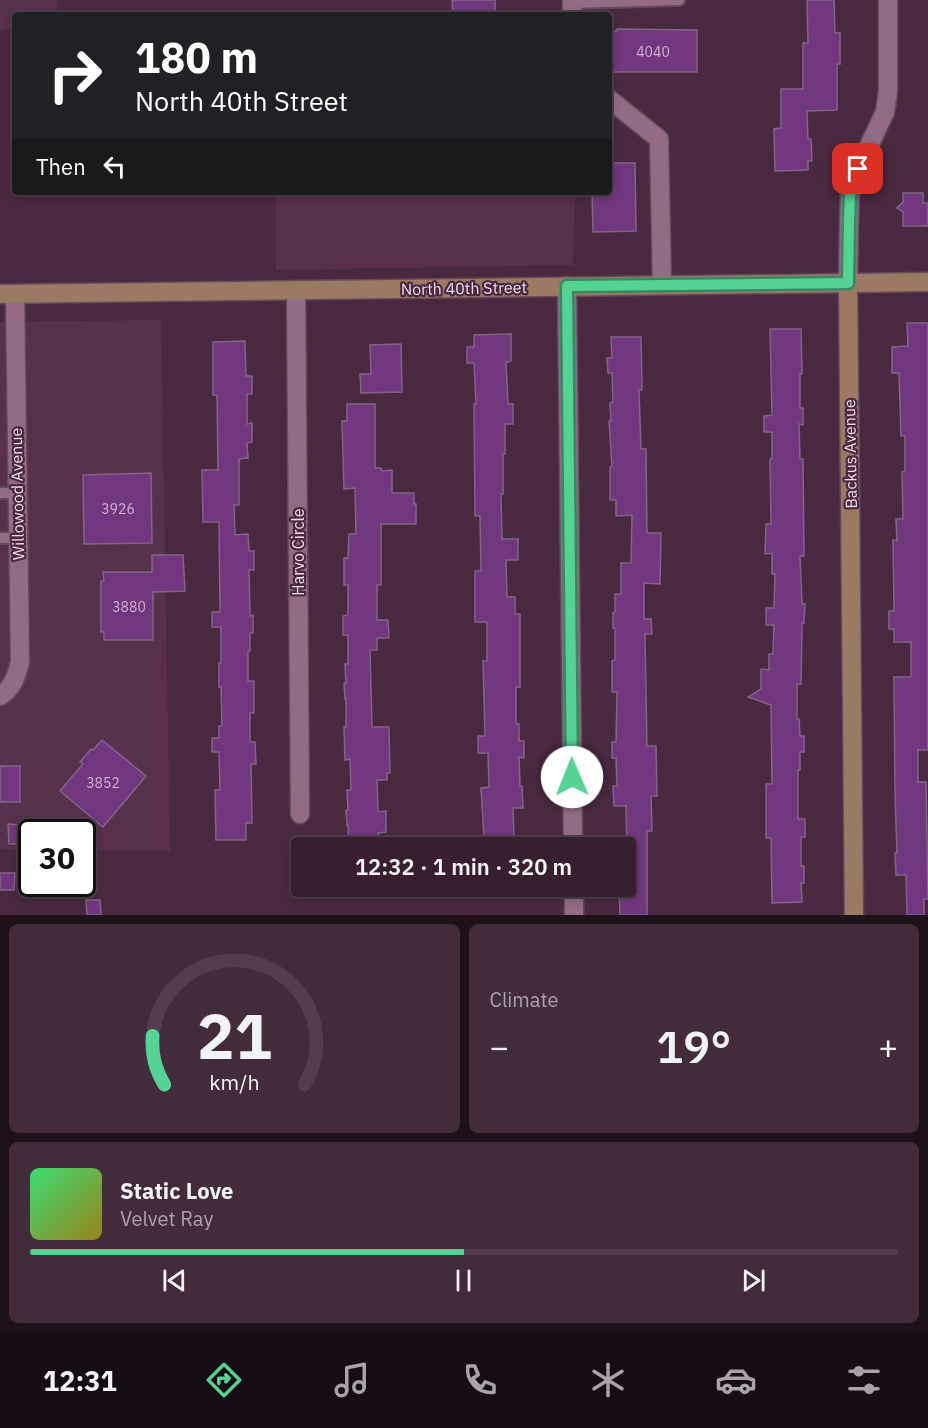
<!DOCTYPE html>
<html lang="en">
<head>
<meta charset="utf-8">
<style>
  :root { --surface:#371f30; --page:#422c3c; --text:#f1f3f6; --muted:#aaa2ab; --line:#513d4c; --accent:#54d395 }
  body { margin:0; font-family:"IBM Plex Sans",sans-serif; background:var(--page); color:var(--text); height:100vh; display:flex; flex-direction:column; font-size:22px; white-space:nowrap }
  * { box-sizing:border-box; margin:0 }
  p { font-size:20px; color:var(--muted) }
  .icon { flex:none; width:33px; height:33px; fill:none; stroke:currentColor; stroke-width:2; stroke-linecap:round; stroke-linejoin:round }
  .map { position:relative; height:915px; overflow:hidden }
  .details { display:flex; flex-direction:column; gap:9px; padding:9px; background:#1e111a; flex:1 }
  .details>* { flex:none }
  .top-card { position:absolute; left:12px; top:12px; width:600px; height:183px; border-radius:6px; box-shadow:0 3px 9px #0003,0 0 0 2px var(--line); background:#202124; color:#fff; overflow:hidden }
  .speed { position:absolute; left:18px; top:819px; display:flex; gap:12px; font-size:30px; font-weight:700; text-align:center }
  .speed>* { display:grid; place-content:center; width:78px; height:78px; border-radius:50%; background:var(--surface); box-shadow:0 3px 9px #0003,0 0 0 2px var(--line); line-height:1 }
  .speed .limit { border:3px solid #111; border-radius:9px; background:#fff; color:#111 }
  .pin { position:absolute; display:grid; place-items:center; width:51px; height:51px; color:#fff; margin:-26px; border-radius:12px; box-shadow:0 3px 9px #0006 }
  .me { position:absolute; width:66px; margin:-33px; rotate:359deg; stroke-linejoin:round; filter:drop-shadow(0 0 4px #0008) }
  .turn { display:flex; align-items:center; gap:21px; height:126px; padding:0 24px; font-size:27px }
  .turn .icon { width:78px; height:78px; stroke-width:2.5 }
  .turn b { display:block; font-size:42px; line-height:51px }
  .then { display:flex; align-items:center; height:57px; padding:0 24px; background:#0003; gap:12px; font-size:22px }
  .big { font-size:45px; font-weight:600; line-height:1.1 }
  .details .widget { flex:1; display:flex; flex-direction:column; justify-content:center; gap:9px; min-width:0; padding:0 21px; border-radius:9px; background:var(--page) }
  .details .dial { align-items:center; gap:0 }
  .dial svg { height:156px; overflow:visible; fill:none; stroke:var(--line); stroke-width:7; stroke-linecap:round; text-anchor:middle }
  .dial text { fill:var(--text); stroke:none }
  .song { display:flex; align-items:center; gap:18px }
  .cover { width:72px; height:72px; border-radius:9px; background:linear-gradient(135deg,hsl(140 70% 55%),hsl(50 70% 35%)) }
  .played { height:6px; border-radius:3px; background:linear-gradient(90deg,var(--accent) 50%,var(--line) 50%) }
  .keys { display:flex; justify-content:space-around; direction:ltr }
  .heat { display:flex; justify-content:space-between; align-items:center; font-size:33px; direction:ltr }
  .details .tiles { flex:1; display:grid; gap:9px; grid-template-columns:1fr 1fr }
  .widget:last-child { grid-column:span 2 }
  .trip { position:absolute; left:291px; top:837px; width:345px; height:60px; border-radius:6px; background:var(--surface); box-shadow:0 3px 9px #0003,0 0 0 2px var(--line); font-weight:600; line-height:60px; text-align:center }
  .menu { display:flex; height:96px; justify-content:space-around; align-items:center; background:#160c13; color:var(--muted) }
  .menu .icon { width:42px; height:42px }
  .menu .on { color:var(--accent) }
  .menu b { font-size:27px; color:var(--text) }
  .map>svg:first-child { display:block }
</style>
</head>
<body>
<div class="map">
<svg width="928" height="915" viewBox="0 0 928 915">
  <rect width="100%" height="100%" fill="#492940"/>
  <g fill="#57304b">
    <path d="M0 0H57V15H15V29H0Z"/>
    <path d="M276 192H575L573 265 276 270Z"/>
    <path d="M161 320 170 851 83 850 82 832H32L31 850 0 849V322Z"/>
  </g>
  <g fill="#70377f" stroke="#806587" stroke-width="1.5">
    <path d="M452 0H495V15H453Z"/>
    <path d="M807 0H834L835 33H840V64H837V110L807 111 808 139H811L812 161H808V170L775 171 774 129 781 128V89H803V43H808Z"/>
    <path d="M617 29 697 30V72H609V31H617Z"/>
    <path d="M609 163H635L636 231 593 232 592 192H609Z"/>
    <path d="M903 193H923V203H928V226H903V212L897 208 903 202Z"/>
    <path d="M907 323H928V750H918V782H926L928 899H924V915H907L906 875H896L895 853H897L895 793 894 677H911V642H894V629H889V611H894L893 540 897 541 896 519H903L902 472 905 471V436H901L899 373H892V347L908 346Z"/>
    <path d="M770 329H801L802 374H800V408H803V425L799 424 800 459H803L804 556H800L802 604H805L804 623H802L801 684H797V719H799L800 736H804V752H800V770H798V819H805V837H801V866H804V883H801L802 902 772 903 771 838H766V784H772L771 705 748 697 761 689V669L769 670V654H773L774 625H766V608H774L775 574H772V553L765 554 766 524H771L770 459H772V432H764V416L772 415Z"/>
    <path d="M511 334V361L506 362 508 404H513V424H505V454H503V494H501L502 539H518V560H506L507 597H515V614H520V687H516V724H519V741H524V758L519 757 520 786H522L523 808H513L514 837 484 838 481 788 489 787 488 753H478V736H485L483 661H487V622H475V571H481L480 516H475L474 404H476L474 363H467V347H474V335Z"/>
    <path d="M611 337H641L642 390H639L641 449H646L647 533H661L660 584 644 583V619H651L652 634H645L647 746H656L657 796H651L652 831H647V915H620L619 886H626V852H627L626 806H614L613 786H617L616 758H612V742H616L617 692H612V661L615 660V628H613V613L615 612V594H621V563H631L632 515 616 516V500H610V467L612 466 609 421H611L610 403 613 402 612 373H608L607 358H612Z"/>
    <path d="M245 341 246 376H252V394H247V424L252 423V442L247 443 248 458 239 459V505H234L235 535 248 534 249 551H254V570H249L250 616 253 615V633H250V651H248V681H254V713H250V742H255L256 764H251L252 823H246V840H216L215 790H220L219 752H212V738H219V726H222L221 687H219V663H221V627H212V612H220L219 522H203L202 470H218L217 395H213V342Z"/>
    <path d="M401 344 402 392 361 393 360 374H371L370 345Z"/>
    <path d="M347 404H375V468H381L382 471 392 470V493H414V504H416V524H381V585H377V620H388L389 638H377V650H370L372 727H389L390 773H387V780H377L378 812 386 811V832L378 833V841L349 842 348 825H347L346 810H348L347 790H351L350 759 345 760 344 727H346V699H345L344 683H346L345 664H348V635H343V616L348 615V585H344V558H348L349 534H356L355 488 344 489 342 421H347Z"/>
    <path d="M151 473 152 543 84 544 83 475Z"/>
    <path d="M152 555H183L185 591 153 592V640H104V632H101V581H104L103 572H152Z"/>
    <path d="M102 740 146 776 103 827 60 791 83 764 80 762 91 749 93 750Z"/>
    <rect x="0" y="766" width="20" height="36"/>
    <path d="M8 824 32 826V844H9Z"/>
    <path d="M0 873H15L14 890H0Z"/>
    <path d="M86 900H100L101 915H87Z"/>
  </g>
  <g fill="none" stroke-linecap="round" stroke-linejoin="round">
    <defs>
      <g id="lane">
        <path d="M572 3 679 0"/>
        <path d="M0 493H17"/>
        <path d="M0 538H18"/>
      </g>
      <g id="street">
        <path d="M572 15V0"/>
        <path d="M609 99 659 139 662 285"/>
        <path d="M848 283 849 223 850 195 858 169 885 112 888 92V0"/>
        <path d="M567 286 573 848"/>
        <path d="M296 290 300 814"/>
        <path d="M0 696C13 688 16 677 20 662L15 294"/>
        <path d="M574 886V915"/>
      </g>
      <g id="secondary">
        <path d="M848 283 854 915"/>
        <path d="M0 294 928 282"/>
      </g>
    </defs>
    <use href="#lane" stroke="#64495d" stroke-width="14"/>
    <use href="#street" stroke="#64495d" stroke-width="21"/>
    <use href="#secondary" stroke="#64495d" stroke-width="21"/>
    <use href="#lane" stroke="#926c85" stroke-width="10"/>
    <use href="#street" stroke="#926c85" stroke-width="18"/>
    <use href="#secondary" stroke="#9b7a63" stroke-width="18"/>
  </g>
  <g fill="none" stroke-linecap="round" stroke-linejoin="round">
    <defs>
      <path id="route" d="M572 777 567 286 848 283 849 223 850 195 858 169"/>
    </defs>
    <use href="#route" stroke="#378961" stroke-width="15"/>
    <use href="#route" stroke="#54d395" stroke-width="10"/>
  </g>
  <g text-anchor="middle" stroke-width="4.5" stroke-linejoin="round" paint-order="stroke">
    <g font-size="14" fill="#d0b2ce">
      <text x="653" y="57">4040</text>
      <text x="118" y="514">3926</text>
      <text x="129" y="612">3880</text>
      <text x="103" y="788">3852</text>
    </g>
    <g font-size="16" fill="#f0dbe9" stroke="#492940">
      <text transform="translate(464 288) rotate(-1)" y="6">North 40th Street</text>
      <text transform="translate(850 454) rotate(-91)" y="6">Backus Avenue</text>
      <text transform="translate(17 494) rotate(-91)" y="6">Willowood Avenue</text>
      <text transform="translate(298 552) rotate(-90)" y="6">Harvo Circle</text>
    </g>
  </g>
</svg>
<div class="speed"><div class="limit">30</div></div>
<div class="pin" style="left:858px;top:169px;background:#d93025"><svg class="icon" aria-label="arrive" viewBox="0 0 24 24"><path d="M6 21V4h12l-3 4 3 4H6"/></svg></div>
<svg class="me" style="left:572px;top:777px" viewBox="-20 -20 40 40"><circle r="19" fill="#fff"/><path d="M0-13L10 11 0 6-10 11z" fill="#54d395"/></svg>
<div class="trip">12:32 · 1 min · 320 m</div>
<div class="top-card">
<div class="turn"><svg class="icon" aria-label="right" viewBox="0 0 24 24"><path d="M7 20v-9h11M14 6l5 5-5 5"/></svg><div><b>180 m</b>North 40th Street</div></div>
<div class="then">Then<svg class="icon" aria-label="left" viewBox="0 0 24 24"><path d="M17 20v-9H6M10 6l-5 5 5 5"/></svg></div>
</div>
</div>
<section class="details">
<div class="tiles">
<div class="widget dial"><svg viewBox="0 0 100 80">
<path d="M14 69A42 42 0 1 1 86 69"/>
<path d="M14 69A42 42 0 0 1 8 44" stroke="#54d395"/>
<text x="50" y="56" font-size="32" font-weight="700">21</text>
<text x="50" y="72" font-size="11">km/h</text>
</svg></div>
<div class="widget"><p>Climate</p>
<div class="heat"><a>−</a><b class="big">19°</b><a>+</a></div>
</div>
<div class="widget">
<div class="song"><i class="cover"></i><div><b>Static Love</b><p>Velvet Ray</p></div></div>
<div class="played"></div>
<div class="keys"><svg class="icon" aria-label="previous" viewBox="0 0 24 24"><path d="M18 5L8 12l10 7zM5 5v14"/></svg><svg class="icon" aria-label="pause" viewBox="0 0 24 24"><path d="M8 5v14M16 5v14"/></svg><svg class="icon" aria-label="next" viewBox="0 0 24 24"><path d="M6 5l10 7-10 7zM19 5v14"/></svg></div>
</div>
</div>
</section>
<nav class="menu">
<b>12:31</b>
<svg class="icon on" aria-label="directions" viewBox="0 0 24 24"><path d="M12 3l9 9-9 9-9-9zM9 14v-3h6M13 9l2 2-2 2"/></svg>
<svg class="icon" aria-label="music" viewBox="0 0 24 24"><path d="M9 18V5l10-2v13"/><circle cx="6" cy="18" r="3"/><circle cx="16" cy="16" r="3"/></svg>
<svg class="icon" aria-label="phone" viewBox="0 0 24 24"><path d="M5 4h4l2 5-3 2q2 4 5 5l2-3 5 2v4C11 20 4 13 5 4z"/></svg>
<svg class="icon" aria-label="climate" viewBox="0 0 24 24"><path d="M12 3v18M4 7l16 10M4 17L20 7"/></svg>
<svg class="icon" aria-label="car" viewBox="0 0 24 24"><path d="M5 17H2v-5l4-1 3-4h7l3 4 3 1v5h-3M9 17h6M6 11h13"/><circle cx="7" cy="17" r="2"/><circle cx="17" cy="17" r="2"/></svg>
<svg class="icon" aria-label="filters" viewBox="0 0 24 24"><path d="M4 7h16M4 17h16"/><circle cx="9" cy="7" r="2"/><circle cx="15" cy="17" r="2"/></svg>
</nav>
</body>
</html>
